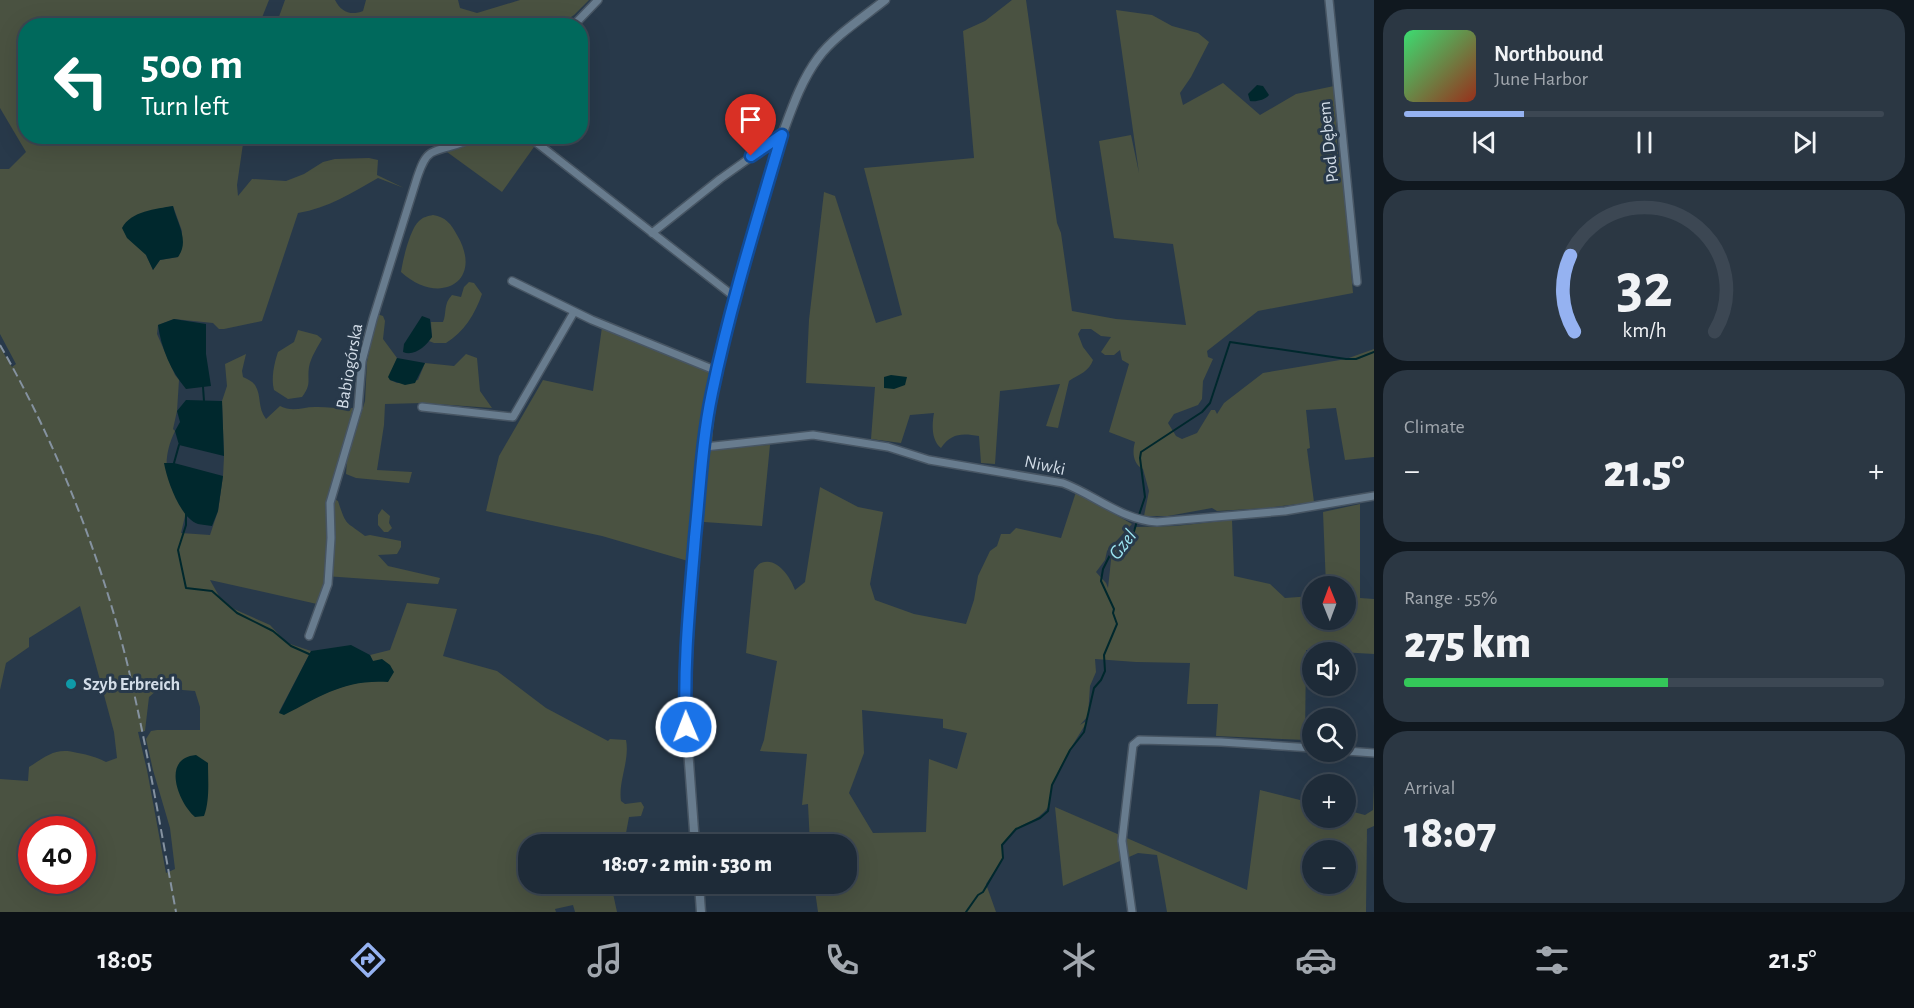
<!DOCTYPE html>
<html lang="en">
<head>
<meta charset="utf-8">
<style>
  :root { --surface:#1e2b38; --page:#2b3743; --text:#f1f3f6; --muted:#a1a7ae; --line:#3c4753; --accent:#95b2f1 }
  body { margin:0; font-family:"Alegreya Sans",sans-serif; background:var(--page); color:var(--text); height:100vh; display:flex; flex-direction:column; font-size:22px; white-space:nowrap }
  * { box-sizing:border-box; margin:0 }
  p { font-size:20px; color:var(--muted) }
  .icon { flex:none; width:33px; height:33px; fill:none; stroke:currentColor; stroke-width:2; stroke-linecap:round; stroke-linejoin:round }
  .map { position:relative; flex:1; overflow:hidden }
  .panel { display:flex; flex-direction:column; gap:9px; padding:9px; background:#10181f; width:540px }
  .panel>* { flex:none }
  .banner { position:absolute; left:18px; top:18px; width:570px; height:126px; border-radius:24px; box-shadow:0 6px 24px #0002,0 0 0 2px var(--line); background:#00695c; color:#fff; overflow:hidden }
  .needle { width:39px; rotate:359deg }
  .tools { position:absolute; left:1302px; top:576px; display:grid; gap:12px }
  .tools a { display:grid; place-items:center; width:54px; height:54px; border-radius:50%; background:var(--surface); box-shadow:0 6px 24px #0002,0 0 0 2px var(--line); font-size:30px }
  .speed { position:absolute; left:18px; top:816px; display:flex; gap:12px; font-size:30px; font-weight:700; text-align:center }
  .speed>* { display:grid; place-content:center; width:78px; height:78px; border-radius:50%; background:var(--surface); box-shadow:0 6px 24px #0002,0 0 0 2px var(--line); line-height:1 }
  .speed .limit { border:9px solid #d22; background:#fff; color:#111 }
  .pin { position:absolute; display:grid; place-items:center; width:51px; height:51px; color:#fff; margin:-62px -26px; border-radius:50% 50% 50% 0; rotate:-45deg; box-shadow:0 0 6px #0007 }
  .pin .icon { rotate:45deg }
  .me { position:absolute; width:66px; margin:-33px; rotate:359deg; stroke-linejoin:round; filter:drop-shadow(0 0 4px #0008) }
  .turn { display:flex; align-items:center; gap:21px; height:126px; padding:0 24px; font-size:27px }
  .turn .icon { width:78px; height:78px; stroke-width:2.5 }
  .turn b { display:block; font-size:42px; line-height:51px }
  .big { font-size:45px; font-weight:800; line-height:1.1 }
  .panel .card { flex:1; display:flex; flex-direction:column; justify-content:center; gap:9px; min-width:0; padding:0 21px; border-radius:24px; background:var(--page) }
  .panel .dial { align-items:center; gap:0 }
  .dial svg { height:156px; overflow:visible; fill:none; stroke:var(--line); stroke-width:7; stroke-linecap:round; text-anchor:middle }
  .dial text { fill:var(--text); stroke:none }
  .song { display:flex; align-items:center; gap:18px }
  .cover { width:72px; height:72px; border-radius:9px; background:linear-gradient(135deg,hsl(140 70% 55%),hsl(10 70% 35%)) }
  .played { height:6px; border-radius:3px; background:linear-gradient(90deg,var(--accent) 25%,var(--line) 25%) }
  .keys { display:flex; justify-content:space-around; direction:ltr }
  .heat { display:flex; justify-content:space-between; align-items:center; font-size:33px; direction:ltr }
  .charge { height:9px; border-radius:4px; background:linear-gradient(90deg,#34c759 55%,var(--line) 0) }
  .trip { position:absolute; left:518px; top:834px; width:339px; height:60px; border-radius:24px; background:var(--surface); box-shadow:0 6px 24px #0002,0 0 0 2px var(--line); font-weight:800; line-height:60px; text-align:center }
  .menu { display:flex; height:96px; justify-content:space-around; align-items:center; background:#0c1116; color:var(--muted) }
  .menu .icon { width:42px; height:42px }
  .menu .current { color:var(--accent) }
  .menu b { font-size:27px; color:var(--text) }
  main { display:flex; flex:1; min-height:0 }
  .map>svg:first-child { display:block }
</style>
</head>
<body>
<main>
<div class="map">
<svg width="1374" height="912" viewBox="0 0 1374 912">
  <rect width="100%" height="100%" fill="#28394a"/>
  <g fill="#4a5241" fill-rule="evenodd">
    <path d="M0 0H269L259 25 26 26V136L244 137 237 185 238 196 252 179 286 181 304 174 323 162 335 159 369 158 378 160 377 175 404 188 378 178C352 193 328 208 298 213L262 321 224 329H219L213 323 174 319 158 325 157 334 175 375 179 380 177 411 173 429 175 431C160 463 166 484 186 512L181 533 210 535 218 511 223 476 224 457 222 401 227 386 225 364 246 354 242 371 243 377C247 379 252 381 255 385 262 396 257 407 266 419L280 406C294 413 303 406 318 407 330 407 341 409 353 408L329 496 338 501C347 528 345 520 365 536L370 535 401 541V547L397 554 378 555 388 566 440 578 438 584 325 576 324 585 317 604 210 580 219 596 234 609 270 625 287 643 311 651 279 712 284 714C321 696 345 679 389 681L373 661 370 655 390 650 407 603 457 609 443 656 497 671 546 708 608 741 610 739 626 740C630 761 618 781 621 801L625 804 641 802 644 807 641 816 629 817 626 833 621 837 605 839 604 844H528V884H611L617 912H575L573 905 555 909 556 912H0V779L28 781 29 767C48 755 56 747 78 753 89 755 96 757 106 762L117 758 114 732 80 606 29 638V647L6 663 0 690V347L12 367 16 364 0 334V169H9L26 152 0 108ZM173 206 182 231 178 257 160 260 153 270 146 255 159 209ZM170 689 195 691 200 707V730H157L151 731 146 739 153 770 170 828 175 869 166 873 147 770 138 732 145 731 149 697 156 691ZM32 830H82V880H32Z"/>
    <path d="M285 0H335C341 12 351 16 363 11L366 0H458L460 8 477 13 520 0H589L574 15 559 25H276Z"/>
    <path d="M1012 0H1026L1057 223 1061 233 1072 311 1116 319 1186 325 1173 244 1114 238 1099 141 1131 135 1139 173 1116 10 1152 15 1172 26 1198 33 1209 42 1191 77 1180 93 1183 105 1223 83 1260 115 1296 94 1334 86 1338 157H1341L1353 293 1258 311 1207 351 1208 357 1213 359 1203 381 1202 399 1198 405 1174 414 1168 423 1176 436 1182 439 1197 433 1211 410H1215L1217 414 1224 403 1263 373 1346 359 1374 349V457L1345 460 1336 408 1306 410 1310 448 1307 449 1314 502 1267 508 1217 511 1212 508 1168 516H1144L1149 491 1143 469C1133 464 1132 452 1135 442L1109 432 1129 364 1122 360 1120 350 1114 355H1105L1101 352 1111 337 1101 336 1091 329H1081L1078 334 1083 347 1093 360C1089 372 1079 374 1069 381L1058 428 1046 426 1060 384 1000 391 995 464 981 463 979 436C962 433 951 433 941 448 931 440 932 424 934 413L910 415 901 443 871 439 875 387 806 383 809 320 824 192 835 196 876 323 902 315 864 168 974 158 963 31 985 21Z"/>
    <path d="M480 137H521L534 147 502 192 447 152 475 143Z"/>
    <path d="M433 215C446 217 451 224 457 235 485 282 439 307 401 272 403 259 410 229 419 221 423 217 428 216 433 215Z"/>
    <path d="M469 282 474 283 482 294C475 314 464 332 446 343H434L429 341 432 337 431 322H443C447 313 443 304 452 295L461 297 464 287Z"/>
    <path d="M377 314 383 316 385 321 383 339 397 358 389 377 390 380 397 383 418 380 425 363 454 366 466 354 477 358 480 391 492 408 423 403 385 404 384 425 377 470 412 472 409 483 356 478 346 474 347 460 365 401 367 362Z"/>
    <path d="M602 327 717 371 712 446 770 445 762 526 704 522 688 561 602 536 486 511 499 456 543 380 593 391Z"/>
    <path d="M298 330 317 335 322 339C317 348 311 357 309 367 307 381 312 384 302 397L288 399 274 390C271 378 274 364 278 352L294 342Z"/>
    <path d="M820 487 858 507 883 512 870 584 875 600 914 614 966 624 974 600 978 576 990 551 997 546 1001 534H1010L1016 528 1061 538 1076 492 1132 524 1107 551 1105 560 1096 572 1106 583 1108 588 1112 551 1136 527 1175 526 1232 520 1234 576 1270 584 1285 598 1312 596V620H1346V586H1326L1323 512 1360 504V598L1374 599V654L1306 650 1305 740 1216 736 1218 704H1187L1190 663 1136 662 1095 659 1096 672 1090 686 1088 716 1080 725 1088 720C1075 742 1048 780 1050 805 1036 823 1030 819 1015 830 1009 834 1008 840 1002 845L1003 858 986 884 996 912H818L814 884H846V844H810L808 804 802 805 807 754 760 751 764 740 777 661 746 653 754 570C756 568 758 564 761 563 777 556 791 578 795 590L805 582ZM862 710 943 719V728L967 733 957 769 929 759 926 832 873 833 849 793 864 753Z"/>
    <path d="M382 509 390 516 389 523 392 528 388 532H384L378 525V515Z"/>
    <path d="M1374 784V826L1367 829 1366 912H1167L1157 855 1138 853 1063 886 1055 807 1247 890 1260 790 1312 803V818H1346V810L1365 815 1373 810ZM1312 850H1346V884H1312Z"/>
  </g>
  <g fill="#00282d">
    <path d="M1257 85 1263 86 1269 95C1265 100 1256 102 1250 101L1248 94Z"/>
    <path d="M173 206C177 223 190 241 178 257L160 260 153 270 146 255 127 238 122 228C131 211 156 209 173 206Z"/>
    <path d="M422 316 430 319 432 337C426 346 414 357 403 352L404 344Z"/>
    <path d="M174 319 206 324V354L211 386 186 389C171 371 161 348 158 325Z"/>
    <path d="M397 358 425 363 415 383 405 385 390 380 388 377Z"/>
    <path d="M891 375 907 377 905 385 894 389 884 388V377Z"/>
    <path d="M186 400 222 401 224 456 179 445 175 431 180 422 177 411Z"/>
    <path d="M164 463H174L223 476 218 511 212 526C207 525 202 525 198 524 180 518 167 480 164 463Z"/>
    <path d="M351 645 370 655 373 661 382 659 390 665 394 672 388 682C345 679 321 696 284 715L279 713 311 651Z"/>
    <path d="M196 755 208 763C208 780 210 800 204 816L195 817C178 802 161 758 196 755Z"/>
  </g>
  <g fill="none" stroke-linecap="round" stroke-linejoin="round">
    <g stroke="#00282d" stroke-width="2">
      <path d="M203 387 204 401"/>
      <path d="M174 463 179 445"/>
      <path d="M186 513V525L178 550 186 588 212 591 237 613 273 631 291 646 309 654"/>
      <path d="M1139 515 1145 497 1140 458 1141 452 1202 412 1210 403 1230 342 1346 359H1356L1374 352"/>
      <path d="M966 912 978 895 983 892 1003 858 1002 845 1016 829 1040 818 1048 811 1052 785 1070 750 1084 732 1094 688 1101 680 1105 671 1104 655 1117 624 1113 613 1114 609 1101 581 1103 569 1112 551 1133 535 1137 521"/>
    </g>
    <defs>
      <g id="minor">
        <path d="M1329 0 1357 282"/>
        <path d="M573 26 598 0"/>
        <path d="M528 136 736 298"/>
        <path d="M652 233 720 179 782 135"/>
        <path d="M512 281 592 320 717 371"/>
        <path d="M422 407 513 417 574 312"/>
        <path d="M705 447 813 435 888 447 929 460 1063 483C1095 495 1122 520 1157 522L1285 511 1374 496"/>
        <path d="M309 636 328 584 331 538 330 503 358 408 362 361 373 319 417 178C420 170 423 158 431 153 443 146 460 147 475 136"/>
        <path d="M1346 751 1374 753"/>
        <path d="M1132 912 1122 841 1133 745 1139 740 1221 742 1312 748"/>
      </g>
      <g id="tertiary">
        <path d="M695 844 685 708 692 573 701 480 712 395 730 317 782 135C792 108 801 81 818 58 834 36 864 17 885 0"/>
        <path d="M699 884 701 912"/>
      </g>
    </defs>
    <use href="#minor" stroke="#475563" stroke-width="10"/>
    <use href="#tertiary" stroke="#475563" stroke-width="11"/>
    <use href="#minor" stroke="#687c8e" stroke-width="7"/>
    <use href="#tertiary" stroke="#687c8e" stroke-width="8"/>
    <path stroke="#8592a0" stroke-width="2" stroke-dasharray="9 4.5" stroke-linecap="butt" d="M0 345C58 445 107 572 132 684 149 759 162 836 176 912"/>
  </g>
  <g fill="none" stroke-linecap="round" stroke-linejoin="round">
    <defs>
      <path id="route" d="M686 727C683 664 690 600 695 537 700 489 702 440 712 393 730 306 757 220 782 135L751 156"/>
    </defs>
    <use href="#route" stroke="#114b97" stroke-width="15"/>
    <use href="#route" stroke="#1a73e8" stroke-width="10"/>
  </g>
  <circle fill="#0f9aa8" stroke="#28394a" stroke-width="2" cx="71" cy="684" r="6"/>
  <g text-anchor="middle" stroke-width="6" stroke-linejoin="round" paint-order="stroke">
    <g font-size="18" fill="#d3dde8" stroke="#28394a">
      <text transform="translate(1328 142) rotate(-96)" y="6">Pod Dębem</text>
      <text transform="translate(349 366) rotate(-80)" y="6">Babiogórska</text>
      <text transform="translate(1045 465) rotate(12)" y="6">Niwki</text>
    </g>
    <g font-size="18" font-weight="bold" fill="#d3dde8" stroke="#28394a" text-anchor="start">
      <text x="83" y="690">Szyb Erbreich</text>
    </g>
    <g font-size="20" font-style="italic" fill="#9be4f0" stroke="#28394a">
      <text transform="translate(1122 544) rotate(-52)" y="7">Gzel</text>
    </g>
  </g>
</svg>
<div class="tools">
<a><svg class="needle" viewBox="-14 -14 28 28"><path d="M0-13l5 13h-10z" fill="#e53935"/><path d="M0 13l5-13h-10z" fill="#a1a7ae"/></svg></a>
<a><svg class="icon" aria-label="sound" viewBox="0 0 24 24"><path d="M4 9h4l5-4v14l-5-4H4zM17 9q2 3 0 6"/></svg></a>
<a><svg class="icon" aria-label="search" viewBox="0 0 24 24"><circle cx="10" cy="10" r="6"/><path d="M15 15l6 6"/></svg></a>
<a>+</a>
<a>−</a>
</div>
<div class="speed"><div class="limit">40</div></div>
<div class="pin" style="left:751px;top:156px;background:#d93025"><svg class="icon" aria-label="arrive" viewBox="0 0 24 24"><path d="M6 21V4h12l-3 4 3 4H6"/></svg></div>
<svg class="me" style="left:686px;top:727px" viewBox="-20 -20 40 40"><circle r="17" fill="#1a73e8" stroke="#fff" stroke-width="3"/><path d="M0-11L8 9 0 5-8 9z" fill="#fff"/></svg>
<div class="trip">18:07 · 2 min · 530 m</div>
<div class="banner">
<div class="turn"><svg class="icon" aria-label="left" viewBox="0 0 24 24"><path d="M17 20v-9H6M10 6l-5 5 5 5"/></svg><div><b>500 m</b>Turn left</div></div>
</div>
</div>
<section class="panel">
<div class="card">
<div class="song"><i class="cover"></i><div><b>Northbound</b><p>June Harbor</p></div></div>
<div class="played"></div>
<div class="keys"><svg class="icon" aria-label="previous" viewBox="0 0 24 24"><path d="M18 5L8 12l10 7zM5 5v14"/></svg><svg class="icon" aria-label="pause" viewBox="0 0 24 24"><path d="M8 5v14M16 5v14"/></svg><svg class="icon" aria-label="next" viewBox="0 0 24 24"><path d="M6 5l10 7-10 7zM19 5v14"/></svg></div>
</div>
<div class="card dial"><svg viewBox="0 0 100 80">
<path d="M14 69A42 42 0 1 1 86 69"/>
<path d="M14 69A42 42 0 0 1 12 30" stroke="#95b2f1"/>
<text x="50" y="56" font-size="32" font-weight="700">32</text>
<text x="50" y="72" font-size="11">km/h</text>
</svg></div>
<div class="card"><p>Climate</p>
<div class="heat"><a>−</a><b class="big">21.5°</b><a>+</a></div>
</div>
<div class="card"><p>Range · 55%</p><b class="big">275 km</b><div class="charge"></div></div>
<div class="card"><p>Arrival</p><b class="big">18:07</b></div>
</section>
</main>
<nav class="menu">
<b>18:05</b>
<svg class="icon current" aria-label="directions" viewBox="0 0 24 24"><path d="M12 3l9 9-9 9-9-9zM9 14v-3h6M13 9l2 2-2 2"/></svg>
<svg class="icon" aria-label="music" viewBox="0 0 24 24"><path d="M9 18V5l10-2v13"/><circle cx="6" cy="18" r="3"/><circle cx="16" cy="16" r="3"/></svg>
<svg class="icon" aria-label="phone" viewBox="0 0 24 24"><path d="M5 4h4l2 5-3 2q2 4 5 5l2-3 5 2v4C11 20 4 13 5 4z"/></svg>
<svg class="icon" aria-label="climate" viewBox="0 0 24 24"><path d="M12 3v18M4 7l16 10M4 17L20 7"/></svg>
<svg class="icon" aria-label="car" viewBox="0 0 24 24"><path d="M5 17H2v-5l4-1 3-4h7l3 4 3 1v5h-3M9 17h6M6 11h13"/><circle cx="7" cy="17" r="2"/><circle cx="17" cy="17" r="2"/></svg>
<svg class="icon" aria-label="filters" viewBox="0 0 24 24"><path d="M4 7h16M4 17h16"/><circle cx="9" cy="7" r="2"/><circle cx="15" cy="17" r="2"/></svg>
<b>21.5°</b>
</nav>
</body>
</html>
